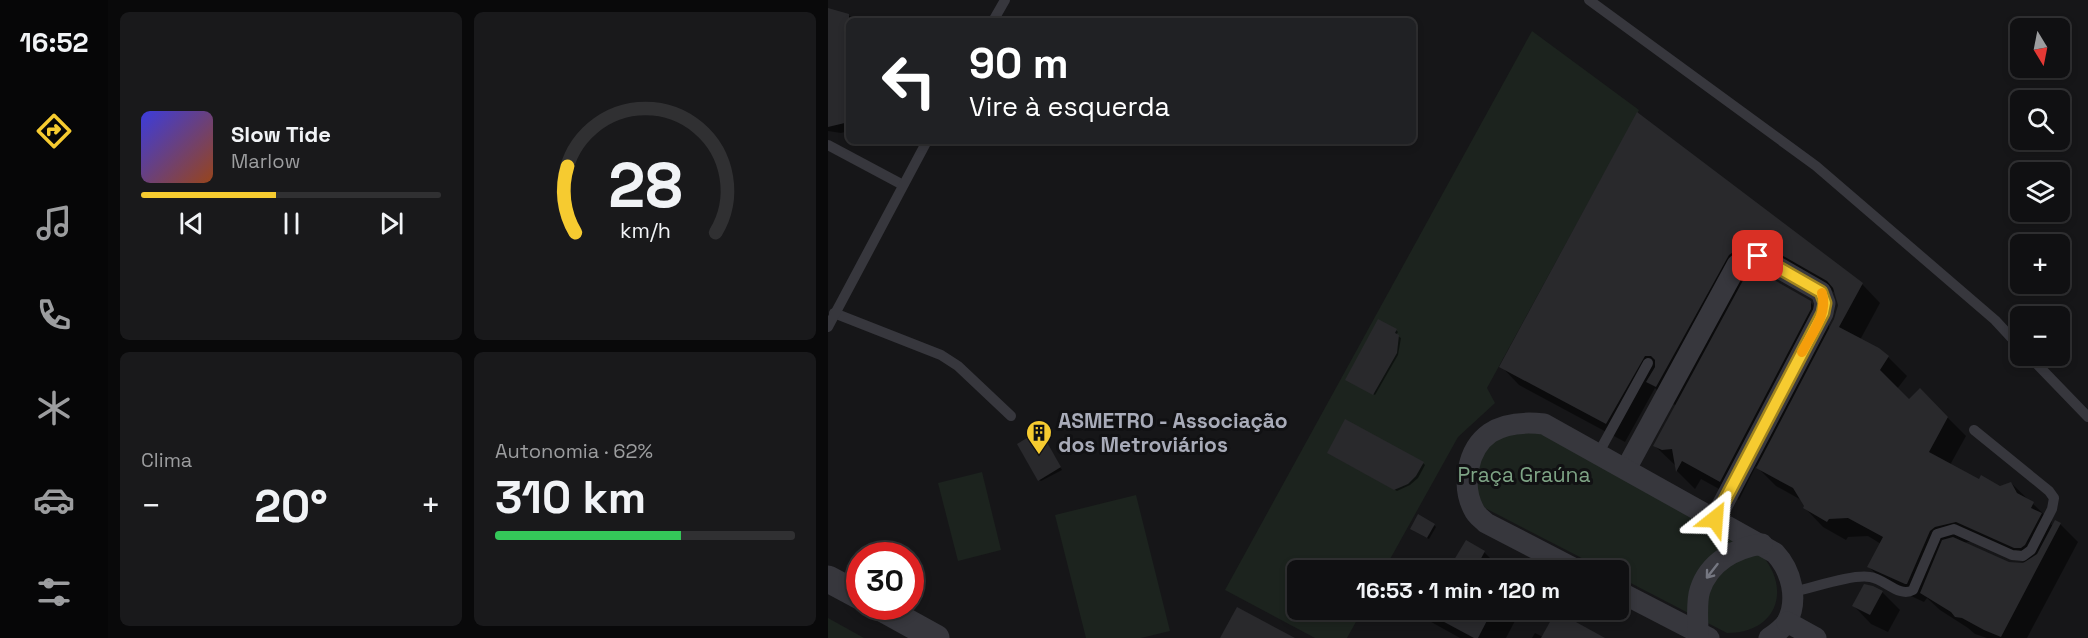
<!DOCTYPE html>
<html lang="pt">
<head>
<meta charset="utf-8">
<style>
  :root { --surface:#101012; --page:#19191b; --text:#f1f3f6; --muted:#9c9d9f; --line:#303032; --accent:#f6cb30 }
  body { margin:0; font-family:"Space Grotesk",sans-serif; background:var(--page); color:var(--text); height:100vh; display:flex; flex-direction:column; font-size:22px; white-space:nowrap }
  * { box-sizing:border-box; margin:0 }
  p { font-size:20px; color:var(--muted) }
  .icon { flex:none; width:33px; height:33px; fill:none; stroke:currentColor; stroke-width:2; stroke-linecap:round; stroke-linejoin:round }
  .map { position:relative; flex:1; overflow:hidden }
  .details { display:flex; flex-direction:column; gap:12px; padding:12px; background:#09090a; width:720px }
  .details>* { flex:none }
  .guide { position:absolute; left:18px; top:18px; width:570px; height:126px; border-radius:9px; box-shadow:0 3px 9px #0003,0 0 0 2px var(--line); background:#202124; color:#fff; overflow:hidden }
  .needle { width:39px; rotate:170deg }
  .buttons { position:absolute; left:1182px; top:18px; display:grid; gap:12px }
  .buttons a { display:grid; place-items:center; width:60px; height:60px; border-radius:9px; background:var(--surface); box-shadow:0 3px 9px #0003,0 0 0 2px var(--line); font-size:30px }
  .speed { position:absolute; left:18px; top:542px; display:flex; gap:12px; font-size:30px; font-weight:700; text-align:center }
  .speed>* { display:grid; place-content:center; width:78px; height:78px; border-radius:50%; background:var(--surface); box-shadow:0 3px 9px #0003,0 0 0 2px var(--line); line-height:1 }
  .speed .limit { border:9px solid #d22; background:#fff; color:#111 }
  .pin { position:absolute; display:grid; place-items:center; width:51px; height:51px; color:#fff; margin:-26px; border-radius:12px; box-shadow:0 3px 9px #0006 }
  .me { position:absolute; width:66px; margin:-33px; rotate:28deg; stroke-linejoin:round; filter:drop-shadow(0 0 4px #0008) }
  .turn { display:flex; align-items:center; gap:21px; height:126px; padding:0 24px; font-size:27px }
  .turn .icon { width:78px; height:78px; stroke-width:2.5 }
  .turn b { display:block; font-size:42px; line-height:51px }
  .big { font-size:45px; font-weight:700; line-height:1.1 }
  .details .tile { flex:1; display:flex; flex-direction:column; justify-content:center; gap:9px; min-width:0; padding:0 21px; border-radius:9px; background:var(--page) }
  .details .dial { align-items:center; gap:0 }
  .dial svg { height:156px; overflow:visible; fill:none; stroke:var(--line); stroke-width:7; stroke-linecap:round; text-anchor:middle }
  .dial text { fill:var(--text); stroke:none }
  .song { display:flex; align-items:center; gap:18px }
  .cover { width:72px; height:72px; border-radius:9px; background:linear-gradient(135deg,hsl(240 70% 55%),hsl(20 70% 35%)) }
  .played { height:6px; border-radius:3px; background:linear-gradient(90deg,var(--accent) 45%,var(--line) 45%) }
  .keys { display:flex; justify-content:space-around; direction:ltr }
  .heat { display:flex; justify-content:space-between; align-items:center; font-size:33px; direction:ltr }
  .charge { height:9px; border-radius:4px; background:linear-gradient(90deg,#34c759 62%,var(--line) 0) }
  .details .tiles { flex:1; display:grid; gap:12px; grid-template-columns:repeat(2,1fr) }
  .trip { position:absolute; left:459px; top:560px; width:342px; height:60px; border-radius:9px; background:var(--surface); box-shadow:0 3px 9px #0003,0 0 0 2px var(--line); font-weight:700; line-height:60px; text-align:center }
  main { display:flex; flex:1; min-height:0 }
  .menu { display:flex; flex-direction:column; width:108px; justify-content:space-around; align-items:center; background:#060607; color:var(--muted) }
  .menu .icon { width:42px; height:42px }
  .menu .selected { color:var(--accent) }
  .menu b { font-size:27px; color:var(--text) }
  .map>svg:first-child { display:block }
</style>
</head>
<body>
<main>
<nav class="menu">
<b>16:52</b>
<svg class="icon selected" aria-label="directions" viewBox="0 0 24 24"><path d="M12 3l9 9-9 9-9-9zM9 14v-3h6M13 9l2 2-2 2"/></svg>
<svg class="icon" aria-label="music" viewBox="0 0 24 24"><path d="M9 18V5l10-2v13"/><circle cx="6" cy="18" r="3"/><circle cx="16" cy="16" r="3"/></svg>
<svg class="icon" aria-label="phone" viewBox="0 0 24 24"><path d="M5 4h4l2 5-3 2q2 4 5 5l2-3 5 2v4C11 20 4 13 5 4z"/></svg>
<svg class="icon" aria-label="climate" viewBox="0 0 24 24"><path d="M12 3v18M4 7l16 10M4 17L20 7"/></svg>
<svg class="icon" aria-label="car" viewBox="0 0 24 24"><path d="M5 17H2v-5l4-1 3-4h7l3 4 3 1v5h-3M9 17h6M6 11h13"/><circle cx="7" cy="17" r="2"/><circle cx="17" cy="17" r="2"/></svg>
<svg class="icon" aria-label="filters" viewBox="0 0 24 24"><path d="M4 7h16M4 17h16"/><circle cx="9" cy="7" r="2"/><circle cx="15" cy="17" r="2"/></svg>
</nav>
<section class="details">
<div class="tiles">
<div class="tile">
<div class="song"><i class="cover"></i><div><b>Slow Tide</b><p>Marlow</p></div></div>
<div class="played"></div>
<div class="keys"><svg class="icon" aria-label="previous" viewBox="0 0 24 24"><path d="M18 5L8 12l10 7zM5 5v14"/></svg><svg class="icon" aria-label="pause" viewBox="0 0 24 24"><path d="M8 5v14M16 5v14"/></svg><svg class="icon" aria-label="next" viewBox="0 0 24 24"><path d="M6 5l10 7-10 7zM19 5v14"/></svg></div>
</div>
<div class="tile dial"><svg viewBox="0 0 100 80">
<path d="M14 69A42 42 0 1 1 86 69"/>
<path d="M14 69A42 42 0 0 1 10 35" stroke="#f6cb30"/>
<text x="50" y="56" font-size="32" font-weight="700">28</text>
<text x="50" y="72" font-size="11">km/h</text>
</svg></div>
<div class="tile"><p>Clima</p>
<div class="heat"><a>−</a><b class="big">20°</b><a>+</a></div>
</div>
<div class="tile"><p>Autonomia · 62%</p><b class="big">310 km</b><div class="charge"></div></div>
</div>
</section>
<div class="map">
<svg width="1260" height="638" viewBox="0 0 1260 638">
  <rect width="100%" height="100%" fill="#161618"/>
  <g fill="#1c231e">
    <path d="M704 31 811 110 659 388 667 403 630 437 556 570H470V609H535L519 638H487L397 590Z"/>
    <path d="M704 427 933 554C964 589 949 633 899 633L791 577 790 570H777L657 508 649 496 651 455 661 441Z"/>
    <path d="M154 472 173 550 130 561 110 483Z"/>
    <path d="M308 495 342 631 313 638H258L227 515Z"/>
    <path d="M0 618 36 638H0Z"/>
  </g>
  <g fill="#0007" fill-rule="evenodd">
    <path d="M0 10 29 18 32 21H21V131L13 133 0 131Z"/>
    <path d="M810 114 1034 284 1052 303 1032 340 1060 357 1079 376 1069 389 1081 401 1092 390 1138 436 1122 465 1151 481 1172 487 1183 483 1224 522 1223 524 1225 527 1232 524 1250 542 1199 638H1159L1147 634 1140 628 1112 610 1099 598 1096 602 1059 585 1041 567 1053 544 1040 536 1020 537 1018 540 995 527 977 508 975 501 948 486 928 466 911 500 873 479 867 489 849 471 848 466 827 446 849 406 838 400 827 388 797 442 691 385 673 366ZM936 262 956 263 1008 293 1011 299 1008 319 1001 332V321L982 302 925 270ZM1149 540 1199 563 1196 565 1181 563 1135 543Z"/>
    <path d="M568 330 570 332 568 335 573 338 570 355 547 395 521 381Z"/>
    <path d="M213 434 234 470 213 481 211 480Z"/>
    <path d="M500 453 595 463 597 465 590 478 582 485 569 491Z"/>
    <path d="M606 525 608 527 601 539 586 531Z"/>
    <path d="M656 552 674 570H622Z"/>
    <path d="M599 559 621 570H593Z"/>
    <path d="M1054 592 1072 610 1060 632 1043 624 1026 606Z"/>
    <path d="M587 609H681L689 617 678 638H632L596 618Z"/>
    <path d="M707 633 715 637 774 638H704Z"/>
  </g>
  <g fill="#29292c">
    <path d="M0 8 21 14V122L0 127Z"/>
    <path d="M809 112 1035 283 1011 327 1051 348 1061 356 1052 370 1081 399 1092 388 1120 417 1101 452 1151 479 1153 475 1172 486 1183 482 1189 493 1206 502 1203 508 1214 513 1197 545 1193 548H1186L1128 522 1107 527 1102 531 1079 584H1077L1039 567 1055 537 1020 518 1001 519 999 522 975 508 976 506 965 488 928 468 1006 319 1010 305 1005 288 999 281 936 245 917 244 901 255 828 387 818 382 827 367V360L823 356H817L778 424 671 367Z"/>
    <path d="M924 269H927L983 301V309L892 482 854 461 848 472 844 449 834 450 825 446 919 273Z"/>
    <path d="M550 319 569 329 567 333 571 335 569 353 545 395 517 380Z"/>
    <path d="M517 419 596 462 588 476 580 484 566 490 499 453Z"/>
    <path d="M212 430 233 467 210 481 189 444Z"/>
    <path d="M590 514 607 524 599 538 582 529Z"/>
    <path d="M1227 520 1233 523 1173 637 1156 630 1134 618 1127 617 1123 612 1092 593 1114 540 1125 537 1181 562 1195 563 1209 554Z"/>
    <path d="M638 540 657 551 647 570H620Z"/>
    <path d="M1036 584 1045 586 1055 591 1042 615 1024 606Z"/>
    <path d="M409 607 467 638H392Z"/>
    <path d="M592 609H665L650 638H646Z"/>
    <path d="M728 611 777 638H713Z"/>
  </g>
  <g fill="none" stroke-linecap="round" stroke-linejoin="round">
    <g stroke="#37373d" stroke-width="10">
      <path d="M761 0 988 166 1167 320 1192 347"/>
      <path d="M165 21 177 0"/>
      <path d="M0 145 75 185"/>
      <path d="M6 313 113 355 130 366 183 416"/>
      <path d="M0 327 99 141"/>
      <path d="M1201 356 1260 417"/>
      <path d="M770 454 820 363"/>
      <path d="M964 592C984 588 1024 574 1042 577 1057 579 1071 598 1085 590L1109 534 1126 529 1184 555 1195 556 1203 550 1224 509 1226 498 1221 491 1146 430"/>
    </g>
    <g stroke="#37373d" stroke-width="21">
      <path d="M798 469 909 265 919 257 930 256 993 292 997 303 995 313 887 519"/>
      <path d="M749 570 658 523C654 519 648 515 646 510 633 486 639 449 662 433 677 423 698 422 716 424L947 553C963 570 971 599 959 622 955 628 947 634 941 638"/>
      <path d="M790 591 881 638"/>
      <path d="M959 622 988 638"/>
      <path d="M870 633C870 619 868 602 872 590 881 562 907 548 934 544"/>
    </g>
    <g stroke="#37373d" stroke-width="27">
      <path d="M0 579 32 596"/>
      <path d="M50 606 108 638"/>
    </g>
  </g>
  <defs><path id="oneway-shaft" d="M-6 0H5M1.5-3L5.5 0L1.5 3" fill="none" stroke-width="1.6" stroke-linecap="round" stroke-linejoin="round" transform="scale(1.5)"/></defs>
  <use stroke="#757781" href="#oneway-shaft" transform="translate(884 571) rotate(128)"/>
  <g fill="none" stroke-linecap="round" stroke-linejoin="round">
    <defs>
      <path id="route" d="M887 519 995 313 997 303 993 292 930 256"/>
    </defs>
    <use href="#route" stroke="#a0841f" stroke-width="15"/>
    <use href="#route" stroke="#f6cb30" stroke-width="10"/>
    <path stroke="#f59e0b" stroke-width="10" d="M974 352C984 333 1000 314 994 293"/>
  </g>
  <defs>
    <symbol id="building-pin" viewBox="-11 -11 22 30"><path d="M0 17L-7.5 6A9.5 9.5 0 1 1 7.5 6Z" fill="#f6cb30" stroke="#111113"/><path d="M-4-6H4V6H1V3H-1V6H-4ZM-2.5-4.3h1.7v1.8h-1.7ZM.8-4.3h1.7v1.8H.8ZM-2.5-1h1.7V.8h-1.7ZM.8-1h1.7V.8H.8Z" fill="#111"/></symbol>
  </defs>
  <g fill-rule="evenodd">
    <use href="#building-pin" x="196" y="418" width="30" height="40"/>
  </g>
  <g text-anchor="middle" stroke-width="6" stroke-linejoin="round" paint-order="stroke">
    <g font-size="21" font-weight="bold" fill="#a8abb8" stroke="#111113" text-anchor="start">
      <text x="230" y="428">ASMETRO - Associação<tspan x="230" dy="24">dos Metroviários</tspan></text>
    </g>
    <g font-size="21" fill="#7ea485" stroke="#111113">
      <text x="696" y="482">Praça Graúna</text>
    </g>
  </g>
</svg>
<div class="buttons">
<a><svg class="needle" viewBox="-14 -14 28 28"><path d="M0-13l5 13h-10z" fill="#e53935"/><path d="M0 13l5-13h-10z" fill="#9c9d9f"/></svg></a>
<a><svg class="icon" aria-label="search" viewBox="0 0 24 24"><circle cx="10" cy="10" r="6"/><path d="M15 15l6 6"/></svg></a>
<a><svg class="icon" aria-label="layers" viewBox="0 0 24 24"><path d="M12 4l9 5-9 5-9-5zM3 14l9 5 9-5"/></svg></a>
<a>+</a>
<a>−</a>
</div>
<div class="speed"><div class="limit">30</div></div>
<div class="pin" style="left:930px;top:256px;background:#d93025"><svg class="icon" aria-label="arrive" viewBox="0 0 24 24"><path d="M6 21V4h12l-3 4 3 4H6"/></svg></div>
<svg class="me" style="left:887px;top:519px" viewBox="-20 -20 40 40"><path d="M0-17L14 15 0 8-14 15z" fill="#f6cb30" stroke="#fff" stroke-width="4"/></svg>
<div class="trip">16:53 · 1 min · 120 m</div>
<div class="guide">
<div class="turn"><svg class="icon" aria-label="left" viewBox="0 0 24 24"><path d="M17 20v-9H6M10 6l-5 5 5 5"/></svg><div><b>90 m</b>Vire à esquerda</div></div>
</div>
</div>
</main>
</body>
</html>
